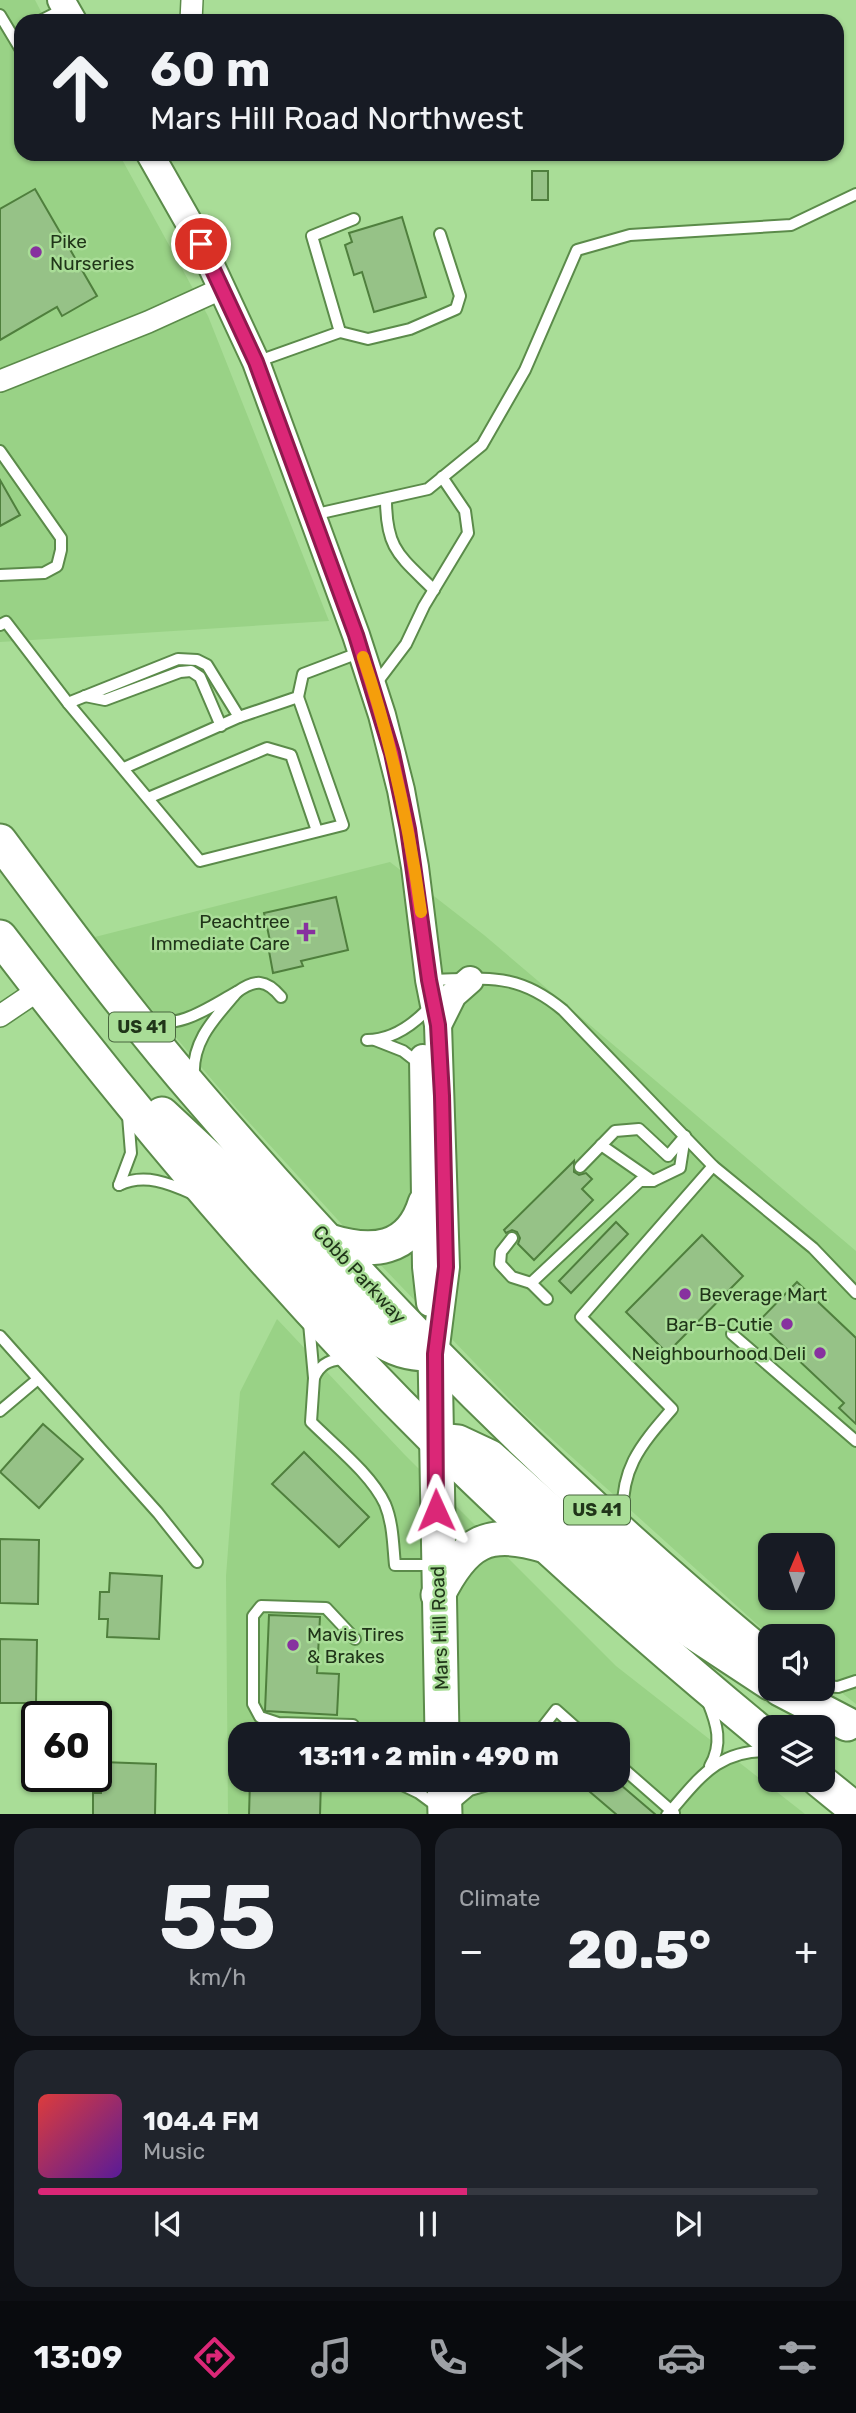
<!DOCTYPE html>
<html lang="en">
<head>
<meta charset="utf-8">
<style>
  :root { --surface:#171b24; --page:#20242c; --text:#f1f3f6; --muted:#9ea1a6; --line:#363941; --accent:#db2777 }
  body { margin:0; font-family:Rubik,sans-serif; background:var(--page); color:var(--text); height:100vh; display:flex; flex-direction:column; font-size:26px; white-space:nowrap }
  * { box-sizing:border-box; margin:0 }
  p { font-size:23px; color:var(--muted) }
  .icon { flex:none; width:38px; height:38px; fill:none; stroke:currentColor; stroke-width:2; stroke-linecap:round; stroke-linejoin:round }
  .map { position:relative; height:1814px; overflow:hidden }
  .details { display:flex; flex-direction:column; gap:14px; padding:14px; background:#0d0f14; flex:1 }
  .details>* { flex:none }
  .guide { position:absolute; left:14px; top:14px; width:830px; height:147px; border-radius:21px; box-shadow:0 2px 5px #0004; background:#171b24; color:var(--text); overflow:hidden }
  .needle { width:46px; rotate:2deg }
  .buttons { position:absolute; left:758px; top:1533px; display:grid; gap:14px }
  .buttons a { display:grid; place-items:center; width:77px; height:77px; border-radius:14px; background:var(--surface); box-shadow:0 2px 5px #0004; font-size:35px }
  .speed { position:absolute; left:21px; top:1701px; display:flex; gap:14px; font-size:35px; font-weight:700; text-align:center }
  .speed>* { display:grid; place-content:center; width:91px; height:91px; border-radius:50%; background:var(--surface); box-shadow:0 2px 5px #0004; line-height:1 }
  .speed .limit { border:4px solid #111; border-radius:10px; background:#fff; color:#111 }
  .pin { position:absolute; display:grid; place-items:center; width:60px; height:60px; color:#fff; margin:-30px; border:4px solid #fff; border-radius:50%; box-shadow:0 2px 7px #0007 }
  .me { position:absolute; width:77px; margin:-38px; rotate:359deg; stroke-linejoin:round; filter:drop-shadow(0 0 5px #0008) }
  .turn { display:flex; align-items:center; gap:24px; height:147px; padding:0 21px; font-size:32px }
  .turn .icon { width:91px; height:91px; stroke-width:2.5 }
  .turn b { display:block; font-size:49px; line-height:60px }
  .big { font-size:52px; font-weight:800; line-height:1.1 }
  .details .widget { flex:1; display:flex; flex-direction:column; justify-content:center; gap:10px; min-width:0; padding:0 24px; border-radius:21px; background:var(--page) }
  .details .dial { align-items:center; gap:0 }
  .dial b { font-size:91px; line-height:1 }
  .song { display:flex; align-items:center; gap:21px }
  .cover { width:84px; height:84px; border-radius:10px; background:linear-gradient(135deg,hsl(0 70% 55%),hsl(270 70% 35%)) }
  .played { height:7px; border-radius:4px; background:linear-gradient(90deg,var(--accent) 55%,var(--line) 55%) }
  .keys { display:flex; justify-content:space-around; direction:ltr }
  .heat { display:flex; justify-content:space-between; align-items:center; font-size:38px; direction:ltr }
  .details .tiles { flex:1; display:grid; gap:14px; grid-template-columns:1fr 1fr }
  .widget:last-child { grid-column:span 2 }
  .trip { position:absolute; left:228px; top:1722px; width:402px; height:70px; border-radius:21px; background:var(--surface); box-shadow:0 2px 5px #0004; font-weight:800; line-height:70px; text-align:center }
  .tab-bar { display:flex; height:112px; justify-content:space-around; align-items:center; background:#090b0e; color:var(--muted) }
  .tab-bar .icon { width:49px; height:49px }
  .tab-bar .active { color:var(--accent) }
  .tab-bar b { font-size:32px; color:var(--text) }
  .map>svg:first-child { display:block }
</style>
</head>
<body>
<div class="map">
<svg width="856" height="1815" viewBox="0 0 856 1815">
  <rect width="100%" height="100%" fill="#a9dd97"/>
  <g fill="#99d286" fill-rule="evenodd">
    <path d="M0 0H35L46 21H21V154H119L208 316 329 621 0 642Z"/>
    <path d="M390 862 484 935 856 1251V1704L823 1678 822 1636H770L522 1412 347 1230 237 1109 91 938ZM770 1545H822V1598H770Z"/>
    <path d="M277 1319 404 1454 616 1666 805 1814 228 1815 226 1576 240 1392ZM240 1734H618V1780H240Z"/>
  </g>
  <g fill="#96c287" stroke="#4f7f3d" stroke-width="2">
    <rect x="532" y="171" width="16" height="29"/>
    <path d="M35 189 97 296 62 316 57 307 0 340V209Z"/>
    <path d="M402 217 426 297 374 312 362 272 354 275 345 245 352 242 349 233Z"/>
    <path d="M0 480 20 515 0 526Z"/>
    <path d="M336 897 348 950 301 961 303 966 273 973 269 951 272 950 264 913Z"/>
    <path d="M574 1161V1172L579 1175 586 1173 592 1179 582 1189 593 1200 534 1260 518 1244 520 1238 517 1232 512 1230 506 1233 504 1230Z"/>
    <path d="M616 1222 628 1234 571 1293 559 1281Z"/>
    <path d="M702 1235 743 1276 667 1353 626 1312Z"/>
    <path d="M797 1282 856 1338V1424L839 1408 844 1403 758 1322Z"/>
    <path d="M43 1424 83 1459 39 1508 0 1472Z"/>
    <path d="M304 1452 369 1517 339 1547 272 1484Z"/>
    <path d="M0 1539 39 1540 38 1604 0 1603Z"/>
    <path d="M110 1573 162 1576 159 1639 107 1637 108 1619H99L100 1592H109Z"/>
    <path d="M269 1615 320 1617 317 1673 339 1674 337 1715 265 1711Z"/>
    <path d="M0 1639 37 1640 36 1703H0Z"/>
    <path d="M102 1762 156 1764 155 1815H93V1793H101Z"/>
    <path d="M250 1780H321L320 1815H249Z"/>
    <path d="M576 1780H615L656 1815H617Z"/>
  </g>
  <g fill="none" stroke-linecap="round" stroke-linejoin="round">
    <defs>
      <g id="service">
        <path d="M0 15 21 50"/>
        <path d="M40 21 66 8"/>
        <path d="M340 332 368 339 410 329 456 309 460 296 440 234"/>
        <path d="M256 362 340 332 312 236 354 219"/>
        <path d="M0 451 61 538V550L57 566 44 573 0 575"/>
        <path d="M386 499C386 550 400 556 434 590"/>
        <path d="M312 515 428 489 482 445 525 370 577 250 630 235 791 225 856 194"/>
        <path d="M0 625 6 622 68 703 200 861 343 825 298 697"/>
        <path d="M375 685 406 644 424 606 468 533 465 511 442 477"/>
        <path d="M85 696 105 700 180 672 191 671 200 677 221 726"/>
        <path d="M68 703 178 659 197 660 207 665 239 717"/>
        <path d="M124 768 239 717 298 697 303 674 361 652"/>
        <path d="M148 798 267 748 291 755 317 831"/>
        <path d="M429 980C486 979 516 971 563 1010L713 1166 813 1248 856 1293"/>
        <path d="M237 992C255 979 266 979 281 997"/>
        <path d="M147 1020C180 1030 209 1007 237 992 215 1018 191 1041 194 1078"/>
        <path d="M367 1040C390 1040 410 1027 426 1011"/>
        <path d="M375 1040 403 1051 421 1065"/>
        <path d="M601 1145 653 1181"/>
        <path d="M580 1167 615 1131 639 1129 668 1156 685 1136"/>
        <path d="M119 1185C144 1173 169 1183 193 1194"/>
        <path d="M119 1185 131 1153 128 1116"/>
        <path d="M512 1238 501 1252 500 1264 512 1277 531 1283"/>
        <path d="M547 1299 531 1283 640 1181H653L680 1168 685 1136"/>
        <path d="M309 1323 314 1378 311 1422C335 1446 371 1474 385 1504 393 1523 393 1545 395 1565H435"/>
        <path d="M732 1334 856 1441"/>
        <path d="M0 1336 158 1513 197 1562"/>
        <path d="M314 1378C320 1363 333 1358 348 1360"/>
        <path d="M0 1411 38 1379"/>
        <path d="M623 1524C619 1470 639 1447 672 1409L581 1317 713 1166"/>
        <path d="M822 1686 838 1687 856 1681"/>
        <path d="M708 1702C717 1724 723 1744 710 1766"/>
        <path d="M353 1725 278 1723 260 1717 253 1704V1616L261 1606 326 1608 355 1639"/>
        <path d="M541 1734 542 1728 556 1710 583 1734"/>
        <path d="M618 1764 674 1813"/>
        <path d="M392 1780 419 1793 438 1807"/>
        <path d="M451 1806 470 1790 505 1780"/>
        <path d="M667 1815C699 1779 717 1749 770 1751"/>
      </g>
      <g id="minor">
        <path d="M191 21 192 0"/>
        <path d="M0 381 148 322 223 288"/>
        <path d="M0 1016 40 989"/>
      </g>
      <g id="tertiary">
        <path d="M61 0 73 21"/>
        <path d="M150 154 201 244 256 362 356 635 382 715 401 790 415 867 429 980 438 1025 446 1267 435 1354"/>
        <path d="M438 1025 453 995 470 980"/>
        <path d="M423 1058 426 1267 430 1303"/>
      </g>
      <g id="primary">
        <path d="M0 841C64 927 128 1014 199 1096 373 1299 563 1491 770 1661"/>
        <path d="M0 937C134 1113 278 1285 436 1441 542 1546 655 1645 770 1740"/>
        <path d="M162 1114 235 1182 378 1338C395 1351 414 1355 435 1354"/>
        <path d="M329 1241C371 1254 410 1252 425 1203"/>
        <path d="M435 1354 442 1734"/>
        <path d="M437 1440 458 1442 490 1457 651 1602 691 1631 770 1683"/>
        <path d="M438 1595C465 1541 488 1528 546 1546"/>
        <path d="M780 1689 847 1724"/>
        <path d="M444 1780 445 1815"/>
        <path d="M819 1780 856 1810"/>
      </g>
    </defs>
    <use href="#service" stroke="#5b8b4a" stroke-width="14"/>
    <use href="#minor" stroke="#5b8b4a" stroke-width="24"/>
    <use href="#tertiary" stroke="#5b8b4a" stroke-width="30"/>
    <use href="#primary" stroke="#5b8b4a" stroke-width="37"/>
    <use href="#service" stroke="#fff" stroke-width="10"/>
    <use href="#minor" stroke="#fff" stroke-width="21"/>
    <use href="#tertiary" stroke="#fff" stroke-width="26"/>
    <use href="#primary" stroke="#fff" stroke-width="33"/>
  </g>
  <g fill="none" stroke-linecap="round" stroke-linejoin="round">
    <defs>
      <path id="route" d="M201 244 256 362 356 635 392 753 408 829 429 980 438 1025 442 1096 446 1267 435 1354 436 1510"/>
    </defs>
    <use href="#route" stroke="#8e194d" stroke-width="18"/>
    <use href="#route" stroke="#db2777" stroke-width="12"/>
    <path stroke="#f59e0b" stroke-width="12" d="M363 657C391 740 409 825 421 912"/>
  </g>
  <g fill="#87319f" stroke="#a9dd97" stroke-width="2.5">
    <circle cx="36" cy="252" r="7"/>
    <path d="M302.5 921.5h7v7h7v7h-7v7h-7v-7h-7v-7h7z"/>
    <circle cx="685" cy="1294" r="7"/>
    <circle cx="787" cy="1324" r="7"/>
    <circle cx="820" cy="1353" r="7"/>
    <circle cx="293" cy="1645" r="7"/>
  </g>
  <g text-anchor="middle" stroke-width="5" stroke-linejoin="round" paint-order="stroke">
    <g fill="#a9dd97" stroke="#49673f" stroke-width="2">
      <rect x="109" y="1012.5" width="66" height="29" rx="5"/>
      <rect x="564" y="1495.5" width="66" height="29" rx="5"/>
    </g>
    <g font-size="18" font-weight="bold" fill="#203519">
      <text x="142" y="1033">US 41</text>
      <text x="597" y="1516">US 41</text>
    </g>
    <g font-size="19" fill="#203519" stroke="#a9dd97" text-anchor="start">
      <text x="50" y="248">Pike<tspan x="50" dy="22">Nurseries</tspan></text>
      <text x="290" y="928" text-anchor="end">Peachtree<tspan x="290" dy="22">Immediate Care</tspan></text>
      <text x="699" y="1301">Beverage Mart</text>
      <text x="773" y="1331" text-anchor="end">Bar-B-Cutie</text>
      <text x="806" y="1360" text-anchor="end">Neighbourhood Deli</text>
      <text x="307" y="1641">Mavis Tires<tspan x="307" dy="22">&amp; Brakes</tspan></text>
    </g>
    <g font-size="19" fill="#203519" stroke="#a9dd97">
      <text transform="translate(360 1274) rotate(47)" y="7">Cobb Parkway</text>
      <text transform="translate(439 1628) rotate(-92)" y="7">Mars Hill Road</text>
    </g>
  </g>
</svg>
<div class="buttons">
<a><svg class="needle" viewBox="-14 -14 28 28"><path d="M0-13l5 13h-10z" fill="#e53935"/><path d="M0 13l5-13h-10z" fill="#9ea1a6"/></svg></a>
<a><svg class="icon" aria-label="sound" viewBox="0 0 24 24"><path d="M4 9h4l5-4v14l-5-4H4zM17 9q2 3 0 6"/></svg></a>
<a><svg class="icon" aria-label="layers" viewBox="0 0 24 24"><path d="M12 4l9 5-9 5-9-5zM3 14l9 5 9-5"/></svg></a>
</div>
<div class="speed"><div class="limit">60</div></div>
<div class="pin" style="left:201px;top:244px;background:#d93025"><svg class="icon" aria-label="arrive" viewBox="0 0 24 24"><path d="M6 21V4h12l-3 4 3 4H6"/></svg></div>
<svg class="me" style="left:436px;top:1510px" viewBox="-20 -20 40 40"><path d="M0-17L14 15 0 8-14 15z" fill="#db2777" stroke="#fff" stroke-width="4"/></svg>
<div class="trip">13:11 · 2 min · 490 m</div>
<div class="guide">
<div class="turn"><svg class="icon" aria-label="ahead" viewBox="0 0 24 24"><path d="M12 20V5M6 11l6-6 6 6"/></svg><div><b>60 m</b>Mars Hill Road Northwest</div></div>
</div>
</div>
<section class="details">
<div class="tiles">
<div class="widget dial"><b>55</b><p>km/h</p></div>
<div class="widget"><p>Climate</p>
<div class="heat"><a>−</a><b class="big">20.5°</b><a>+</a></div>
</div>
<div class="widget">
<div class="song"><i class="cover"></i><div><b>104.4 FM</b><p>Music</p></div></div>
<div class="played"></div>
<div class="keys"><svg class="icon" aria-label="previous" viewBox="0 0 24 24"><path d="M18 5L8 12l10 7zM5 5v14"/></svg><svg class="icon" aria-label="pause" viewBox="0 0 24 24"><path d="M8 5v14M16 5v14"/></svg><svg class="icon" aria-label="next" viewBox="0 0 24 24"><path d="M6 5l10 7-10 7zM19 5v14"/></svg></div>
</div>
</div>
</section>
<nav class="tab-bar">
<b>13:09</b>
<svg class="icon active" aria-label="directions" viewBox="0 0 24 24"><path d="M12 3l9 9-9 9-9-9zM9 14v-3h6M13 9l2 2-2 2"/></svg>
<svg class="icon" aria-label="music" viewBox="0 0 24 24"><path d="M9 18V5l10-2v13"/><circle cx="6" cy="18" r="3"/><circle cx="16" cy="16" r="3"/></svg>
<svg class="icon" aria-label="phone" viewBox="0 0 24 24"><path d="M5 4h4l2 5-3 2q2 4 5 5l2-3 5 2v4C11 20 4 13 5 4z"/></svg>
<svg class="icon" aria-label="climate" viewBox="0 0 24 24"><path d="M12 3v18M4 7l16 10M4 17L20 7"/></svg>
<svg class="icon" aria-label="car" viewBox="0 0 24 24"><path d="M5 17H2v-5l4-1 3-4h7l3 4 3 1v5h-3M9 17h6M6 11h13"/><circle cx="7" cy="17" r="2"/><circle cx="17" cy="17" r="2"/></svg>
<svg class="icon" aria-label="filters" viewBox="0 0 24 24"><path d="M4 7h16M4 17h16"/><circle cx="9" cy="7" r="2"/><circle cx="15" cy="17" r="2"/></svg>
</nav>
</body>
</html>
